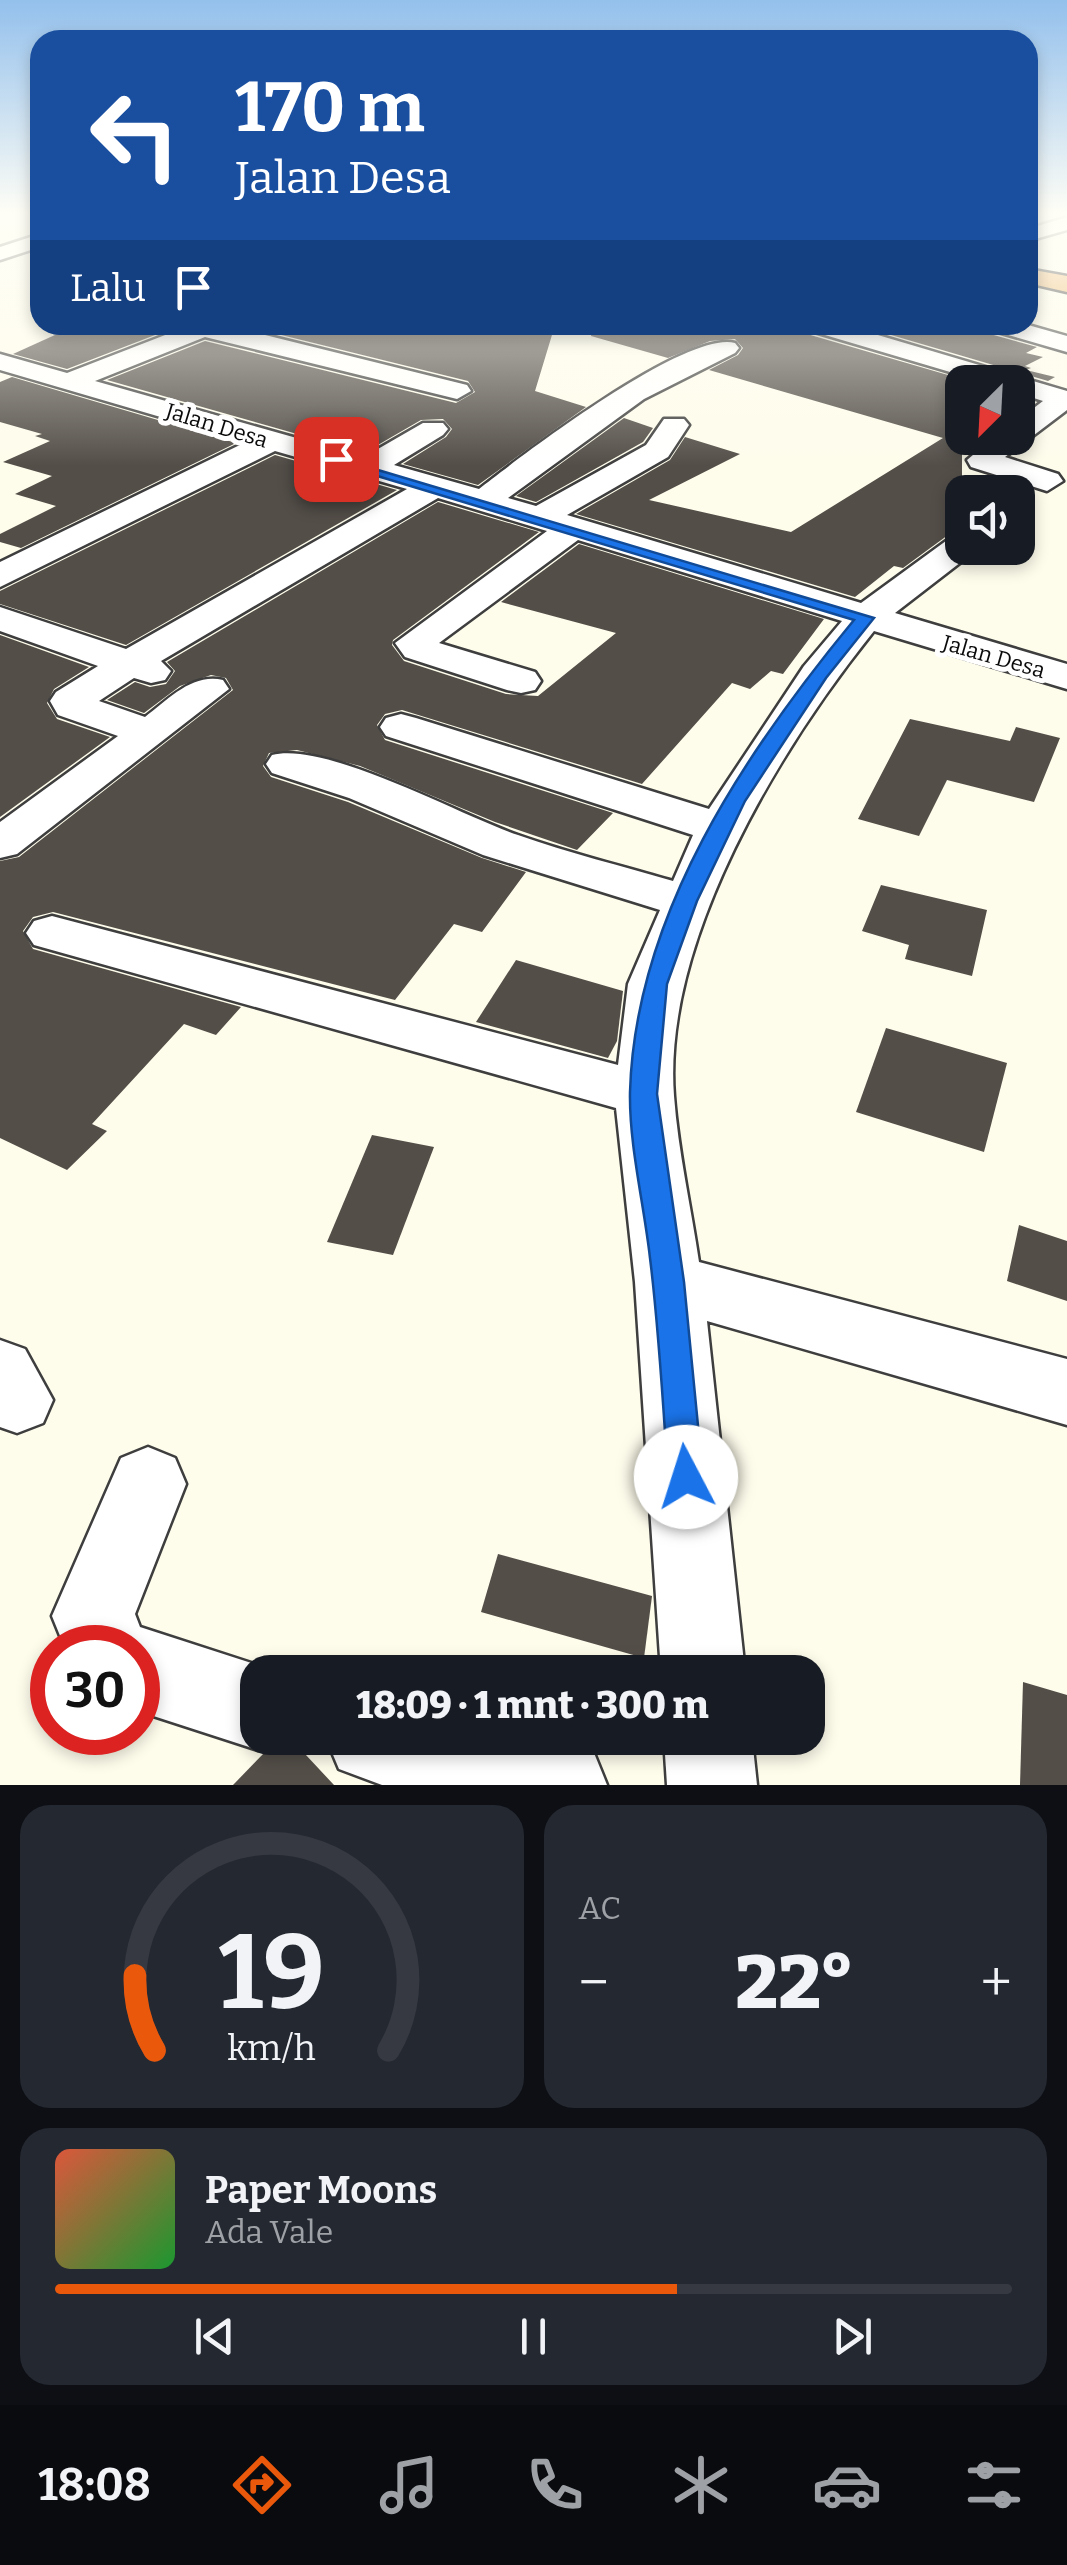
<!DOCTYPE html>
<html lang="id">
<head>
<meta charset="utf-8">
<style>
  :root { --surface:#171b24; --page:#242831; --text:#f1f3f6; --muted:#9ea1a6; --line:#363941; --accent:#ea580c }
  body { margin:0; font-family:Bitter,serif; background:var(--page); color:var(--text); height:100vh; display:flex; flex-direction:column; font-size:38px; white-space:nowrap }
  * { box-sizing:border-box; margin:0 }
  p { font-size:32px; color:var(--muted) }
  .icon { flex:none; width:55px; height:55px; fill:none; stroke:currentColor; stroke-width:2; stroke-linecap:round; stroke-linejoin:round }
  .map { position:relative; height:1785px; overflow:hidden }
  .sheet { display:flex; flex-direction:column; gap:20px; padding:20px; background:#0d0f14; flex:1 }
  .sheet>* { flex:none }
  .hud { position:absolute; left:30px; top:30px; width:1008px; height:305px; border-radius:30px; box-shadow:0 5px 15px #0003; background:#1a4fa0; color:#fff; overflow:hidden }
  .needle { width:65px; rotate:204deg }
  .fabs { position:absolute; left:945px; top:365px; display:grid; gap:20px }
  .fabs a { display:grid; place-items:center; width:90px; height:90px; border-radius:20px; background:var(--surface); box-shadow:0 5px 15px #0003; font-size:50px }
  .speed { position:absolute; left:30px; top:1625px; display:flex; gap:20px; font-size:50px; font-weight:700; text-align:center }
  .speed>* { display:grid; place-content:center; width:130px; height:130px; border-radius:50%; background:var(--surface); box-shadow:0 5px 15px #0003; line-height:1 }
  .speed .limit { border:15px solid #d22; background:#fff; color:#111 }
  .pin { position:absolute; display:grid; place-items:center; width:85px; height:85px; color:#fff; margin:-42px; border-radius:20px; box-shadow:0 5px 15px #0006 }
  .me { position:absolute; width:110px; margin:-55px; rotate:355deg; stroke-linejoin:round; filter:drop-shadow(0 0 8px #0008) }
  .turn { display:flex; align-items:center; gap:35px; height:210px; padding:0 40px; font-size:45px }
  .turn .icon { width:130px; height:130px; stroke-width:2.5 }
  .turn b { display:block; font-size:70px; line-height:85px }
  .then { display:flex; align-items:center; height:95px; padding:0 40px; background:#0003; gap:20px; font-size:38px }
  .big { font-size:75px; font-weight:800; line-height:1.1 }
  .sheet .tile { flex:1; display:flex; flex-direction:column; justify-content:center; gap:15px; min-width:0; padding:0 35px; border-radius:30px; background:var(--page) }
  .sheet .dial { align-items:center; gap:0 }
  .dial svg { height:260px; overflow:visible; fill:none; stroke:var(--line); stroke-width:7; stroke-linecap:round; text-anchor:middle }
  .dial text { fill:var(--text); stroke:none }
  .song { display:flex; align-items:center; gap:30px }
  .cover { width:120px; height:120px; border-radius:15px; background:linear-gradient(135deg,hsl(10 70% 55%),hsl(130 70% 35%)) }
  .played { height:10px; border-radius:5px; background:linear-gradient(90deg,var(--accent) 65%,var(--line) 65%) }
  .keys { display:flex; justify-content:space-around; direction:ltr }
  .heat { display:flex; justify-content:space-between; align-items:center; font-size:55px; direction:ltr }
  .sheet .tiles { flex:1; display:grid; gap:20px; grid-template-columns:1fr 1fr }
  .tile:last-child { grid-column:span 2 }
  .trip { position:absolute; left:240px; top:1655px; width:585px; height:100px; border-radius:30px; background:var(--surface); box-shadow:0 5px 15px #0003; font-weight:800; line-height:100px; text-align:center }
  .dock { display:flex; height:160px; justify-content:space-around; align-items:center; background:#090b0e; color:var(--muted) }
  .dock .icon { width:70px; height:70px }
  .dock .active { color:var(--accent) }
  .dock b { font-size:45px; color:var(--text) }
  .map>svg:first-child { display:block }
</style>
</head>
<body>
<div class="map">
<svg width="1067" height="1785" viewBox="0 0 1067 1785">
  <rect width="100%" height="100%" fill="#fefceb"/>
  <g fill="#534e48">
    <path d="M77 325H181L67 369 13 354Z"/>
    <path d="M241 325H555L535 391 586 407 478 485 403 464 446 437 452 429 443 419 421 420 364 453 107 380 205 341 456 403 475 392 468 381Z"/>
    <path d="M593 325H801L807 334 972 382H962V438H967L962 440V532L948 535 903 568 894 566 855 597 576 514 670 460 685 437 740 454 649 500 791 532 943 438 709 370 738 355 743 348 735 339 710 341 668 358 591 336Z"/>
    <path d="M857 325H984L990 334 1037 347 1026 353 1043 357 1025 366 1031 368 1026 370 1055 377 1048 381Z"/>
    <path d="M12 377 236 443 21 548 0 542V534L56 506 15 494 52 476 3 462 50 441 35 436 42 434 0 422V382Z"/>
    <path d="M624 418 653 428 643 442 536 502 516 496Z"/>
    <path d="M275 455 397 490 126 645 0 604V591Z"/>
    <path d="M438 502 539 532 393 640 392 645 404 661 506 694 538 696 616 633 501 602 579 544 824 619 783 674 771 671 750 689 732 683 642 784 402 710 385 714 377 725 385 740 613 813 577 850 495 822 360 766 297 750 269 753 263 766 271 777 348 802 482 858 526 872 482 932 454 924 395 1000 53 912 33 917 23 931 33 949 241 1007 216 1035 184 1024 92 1124 107 1131 67 1170 0 1138V861L19 857 233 690 226 678 211 675 180 686 144 713 107 700 135 682 150 687 166 684 175 671 167 662Z"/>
    <path d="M0 635 89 667 54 689 47 703 57 719 110 737 0 817Z"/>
    <path d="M910 719 1010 741 1016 727 1060 738 1034 802 947 780 919 836 858 819Z"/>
    <path d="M881 885 987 910 972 976 905 959 909 945 862 931Z"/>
    <path d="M516 960 623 991 617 1041 608 1058 476 1022Z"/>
    <path d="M886 1028 1007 1063 984 1152 856 1112Z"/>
    <path d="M372 1135 434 1147 393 1255 327 1242Z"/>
    <path d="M1019 1225 1067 1241V1301L1007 1281Z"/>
    <path d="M498 1554 652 1596 644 1658 481 1612Z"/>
    <path d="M1023 1682 1067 1695V1785H1020Z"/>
    <path d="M291 1739 334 1785H233L266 1751Z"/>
  </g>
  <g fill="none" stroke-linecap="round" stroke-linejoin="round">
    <defs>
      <g id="street">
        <path d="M1067 217V230L1028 241V229Z"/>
        <path d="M40 234V247L0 260V247Z"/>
        <path d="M191 325H225L467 385 471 391 457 399 205 337 95 381 364 457 423 423H443L448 429 443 435 394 465 479 489C521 456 686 330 735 343L739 348 735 353 644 399 508 498 536 506 646 445 664 419H684L689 425 668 457 567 515 861 603 950 538 962 535V548H978L974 552 895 613 1067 664V689L874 631C780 748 662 941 674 1096 678 1151 691 1207 699 1262L1067 1359V1425L707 1321 745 1672H661L635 1282 616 1108 34 945 26 933 34 921 52 916 618 1065 628 984 660 910 483 855 349 798 272 773 266 764 272 755C327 741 461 816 518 835 569 853 622 866 673 881L693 835 386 736 380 727 386 718 401 714 416 718 709 809 804 666 842 621 578 540 439 643 535 672 541 681 535 690 521 693 507 690 405 657 395 643 547 531 438 498 161 661 171 671 165 680 151 683 134 678 99 701 145 717C169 699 192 673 223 680L229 689 17 854 0 858V822L118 736 58 715 50 701 56 692 98 666 0 631V607L126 649 407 489 275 451 0 587V562L246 442 0 370V354L67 373Z"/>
        <path d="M805 325H844L1067 391V410L1005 457 1058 474 1063 481 1047 491 971 467 967 460 993 438H1018V420L1043 401 1018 393V382H984L808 330Z"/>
        <path d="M988 325H1028L1067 336V352L991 330Z"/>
        <path d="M0 1340 25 1349 53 1400 43 1423 17 1433 0 1427Z"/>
        <path d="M148 1447 175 1458 186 1484 135 1614 140 1627 279 1672H258V1738H288L258 1750 138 1711V1648H65L52 1616 121 1458Z"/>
        <path d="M326 1738H547L594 1753 607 1785H382L339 1769Z"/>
        <path d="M664 1738H752L757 1785H667Z"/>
      </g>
      <path id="highway" d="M1028 269 1067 276V292L1028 283Z"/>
    </defs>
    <use href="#street" stroke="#3e3e3e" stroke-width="5"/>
    <use href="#highway" stroke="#1c1c1c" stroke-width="5"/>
    <use href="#street" fill="#fff" fill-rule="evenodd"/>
    <use href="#highway" fill="#ebad5b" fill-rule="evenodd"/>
  </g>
  <linearGradient id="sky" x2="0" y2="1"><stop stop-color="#93c0ec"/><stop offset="0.46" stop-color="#fffef6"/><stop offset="1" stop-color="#fffef6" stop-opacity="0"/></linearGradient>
  <rect width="1067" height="466" fill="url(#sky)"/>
  <path fill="#1a73e8" stroke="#114b97" stroke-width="2.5" d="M331 456 874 618 826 678 745 801 697 901 667 984 657 1094 684 1282 703 1477 698 1489 686 1494 674 1489 668 1477C663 1404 659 1330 650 1258 644 1204 629 1145 630 1092 635 915 745 752 854 620L331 462Z"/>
  <g text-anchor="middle" stroke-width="10" stroke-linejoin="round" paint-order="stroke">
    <g font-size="22" fill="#0b0b0b" stroke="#fff">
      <text transform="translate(217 425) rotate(17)" y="8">Jalan Desa</text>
      <text transform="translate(994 656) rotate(16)" y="8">Jalan Desa</text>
    </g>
  </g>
</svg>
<div class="fabs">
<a><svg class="needle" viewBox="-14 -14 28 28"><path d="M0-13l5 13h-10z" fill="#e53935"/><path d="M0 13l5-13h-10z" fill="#9ea1a6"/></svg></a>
<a><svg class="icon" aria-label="sound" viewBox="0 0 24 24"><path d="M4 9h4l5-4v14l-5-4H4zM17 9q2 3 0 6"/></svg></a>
</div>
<div class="speed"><div class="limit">30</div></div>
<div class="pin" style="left:336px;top:459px;background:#d93025"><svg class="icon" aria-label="arrive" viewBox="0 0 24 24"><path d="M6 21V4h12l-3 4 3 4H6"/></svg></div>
<svg class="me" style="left:686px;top:1477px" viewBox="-20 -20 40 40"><circle r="19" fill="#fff"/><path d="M0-13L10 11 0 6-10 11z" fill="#1a73e8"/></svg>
<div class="trip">18:09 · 1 mnt · 300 m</div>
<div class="hud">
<div class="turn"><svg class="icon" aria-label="left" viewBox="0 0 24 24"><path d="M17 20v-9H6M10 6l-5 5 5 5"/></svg><div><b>170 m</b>Jalan Desa</div></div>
<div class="then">Lalu<svg class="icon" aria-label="arrive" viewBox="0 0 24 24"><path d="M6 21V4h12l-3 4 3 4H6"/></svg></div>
</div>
</div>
<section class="sheet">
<div class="tiles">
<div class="tile dial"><svg viewBox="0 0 100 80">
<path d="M14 69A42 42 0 1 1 86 69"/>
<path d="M14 69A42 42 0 0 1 8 46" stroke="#ea580c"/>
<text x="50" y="56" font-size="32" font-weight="700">19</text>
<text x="50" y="72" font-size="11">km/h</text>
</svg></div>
<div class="tile"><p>AC</p>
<div class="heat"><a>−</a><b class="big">22°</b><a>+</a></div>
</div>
<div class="tile">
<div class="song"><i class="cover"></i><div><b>Paper Moons</b><p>Ada Vale</p></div></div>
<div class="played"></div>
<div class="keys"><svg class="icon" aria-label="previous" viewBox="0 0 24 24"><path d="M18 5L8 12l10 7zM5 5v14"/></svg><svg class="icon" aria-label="pause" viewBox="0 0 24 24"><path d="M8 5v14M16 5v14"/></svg><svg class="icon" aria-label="next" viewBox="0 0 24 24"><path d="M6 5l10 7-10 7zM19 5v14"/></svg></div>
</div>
</div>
</section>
<nav class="dock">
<b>18:08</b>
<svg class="icon active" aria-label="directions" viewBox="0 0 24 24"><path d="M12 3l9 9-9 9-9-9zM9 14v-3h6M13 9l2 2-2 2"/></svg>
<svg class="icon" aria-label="music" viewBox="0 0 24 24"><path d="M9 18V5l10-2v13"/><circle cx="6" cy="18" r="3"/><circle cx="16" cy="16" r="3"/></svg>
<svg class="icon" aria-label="phone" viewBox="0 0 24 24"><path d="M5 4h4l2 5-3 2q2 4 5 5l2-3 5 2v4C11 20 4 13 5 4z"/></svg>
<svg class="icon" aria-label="climate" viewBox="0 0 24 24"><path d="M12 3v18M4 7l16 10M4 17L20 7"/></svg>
<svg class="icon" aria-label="car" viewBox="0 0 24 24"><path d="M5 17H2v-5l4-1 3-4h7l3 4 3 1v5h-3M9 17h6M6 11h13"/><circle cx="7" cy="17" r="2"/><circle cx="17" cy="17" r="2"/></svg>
<svg class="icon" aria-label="filters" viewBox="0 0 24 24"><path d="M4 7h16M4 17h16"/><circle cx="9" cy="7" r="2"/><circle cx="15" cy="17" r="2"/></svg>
</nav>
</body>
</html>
